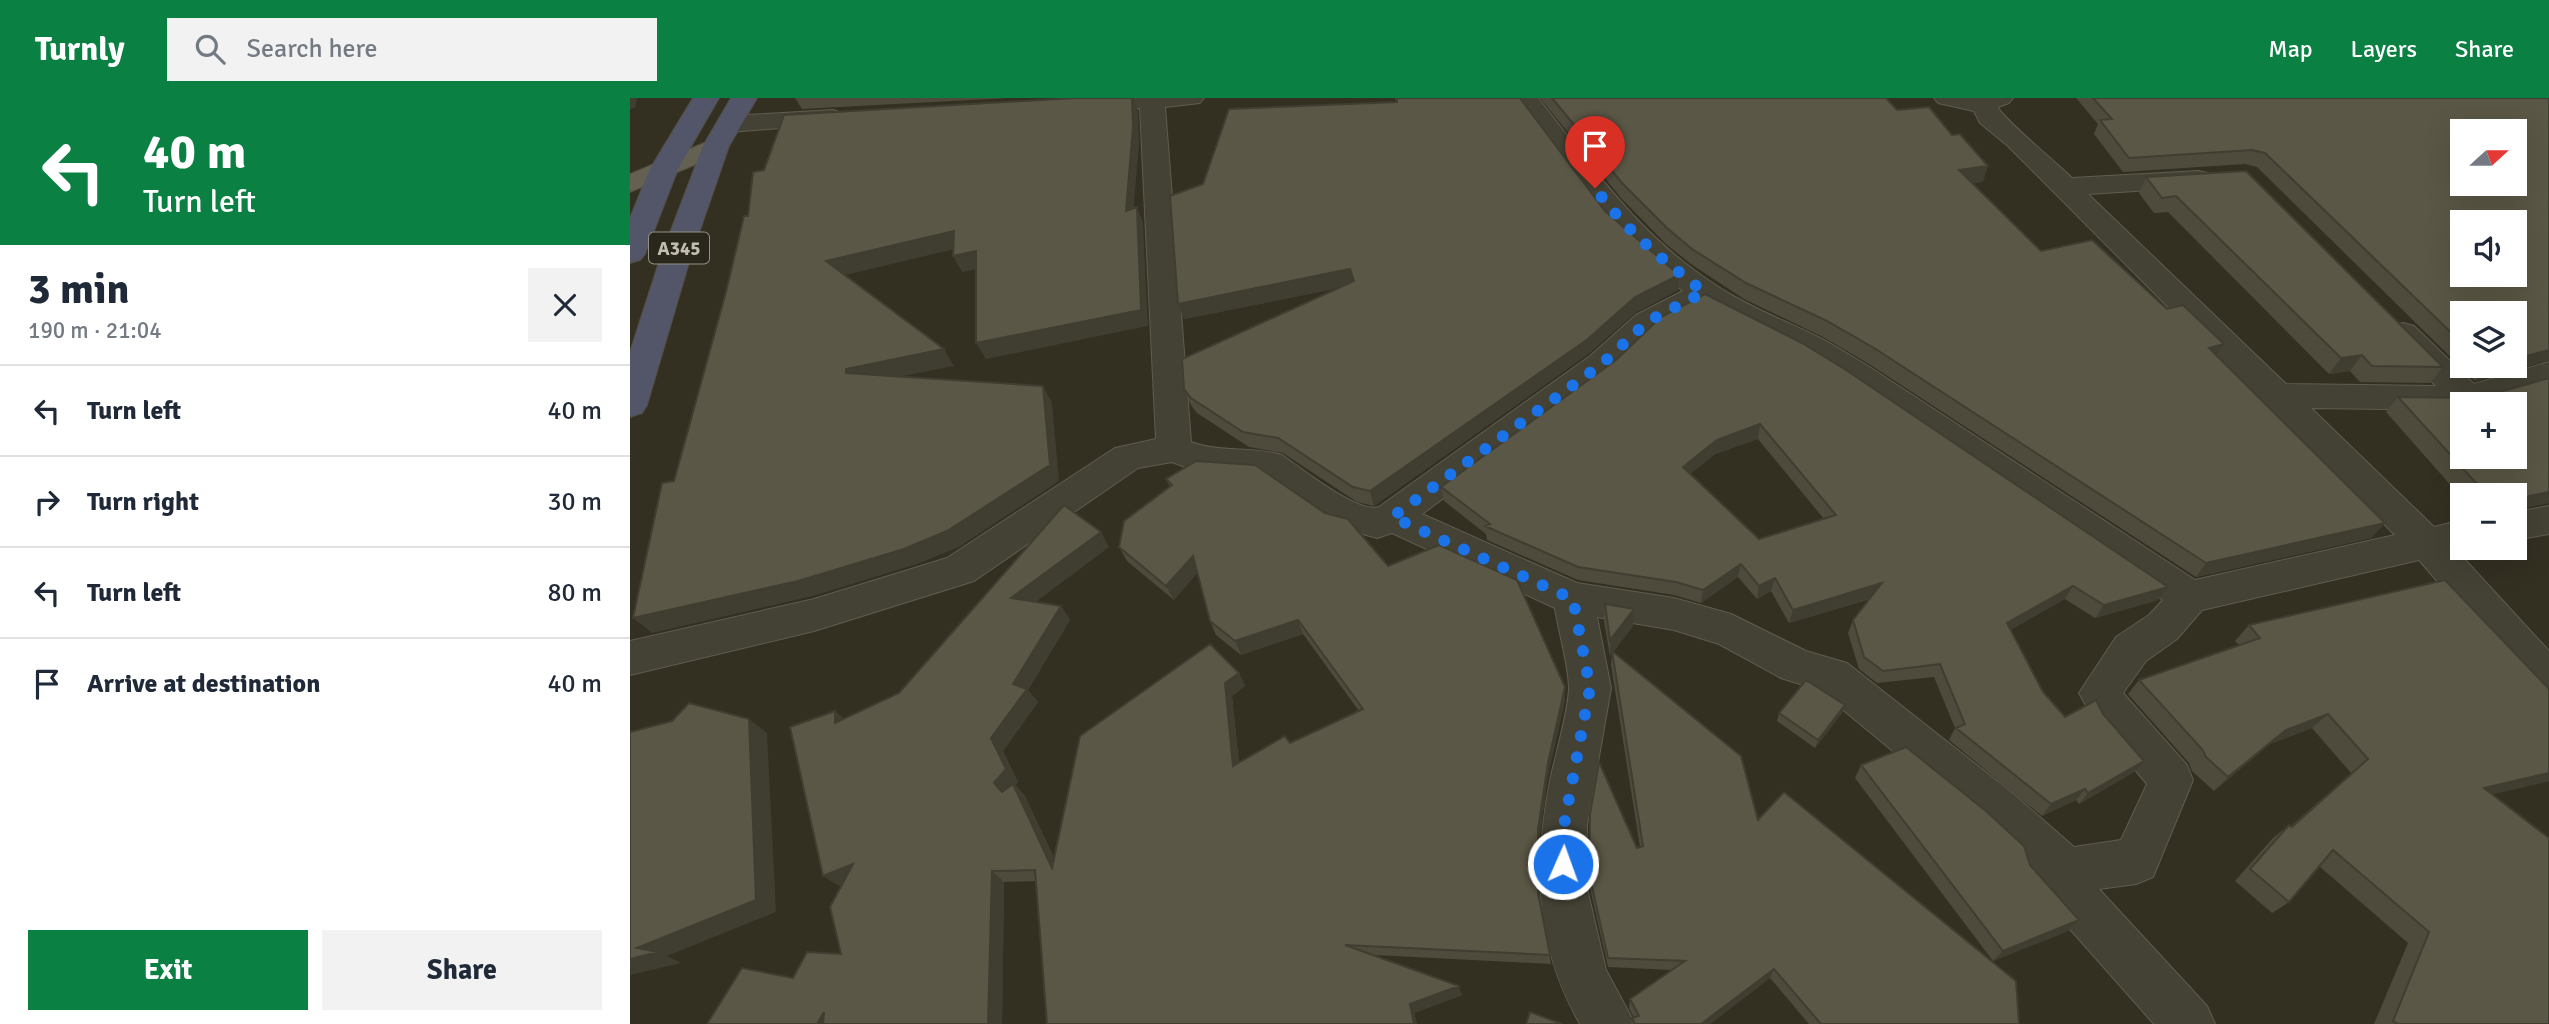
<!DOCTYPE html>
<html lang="en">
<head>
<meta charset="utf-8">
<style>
  :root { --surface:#fff; --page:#f2f2f3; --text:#1f2937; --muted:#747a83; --line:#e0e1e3; --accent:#0b8043 }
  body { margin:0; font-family:Signika,sans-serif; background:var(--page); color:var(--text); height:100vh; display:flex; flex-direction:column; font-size:26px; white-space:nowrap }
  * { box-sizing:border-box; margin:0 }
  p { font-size:23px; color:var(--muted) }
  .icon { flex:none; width:38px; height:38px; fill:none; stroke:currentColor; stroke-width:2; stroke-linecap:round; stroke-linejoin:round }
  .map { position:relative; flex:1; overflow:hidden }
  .side { display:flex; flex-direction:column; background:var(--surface); width:630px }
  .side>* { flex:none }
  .guide { background:#0b8043; color:#fff; overflow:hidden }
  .needle { width:46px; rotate:69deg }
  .controls { position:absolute; left:1820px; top:21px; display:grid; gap:14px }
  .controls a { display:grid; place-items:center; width:77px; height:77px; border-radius:0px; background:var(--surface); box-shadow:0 7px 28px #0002; font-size:35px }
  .pin { position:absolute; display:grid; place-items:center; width:60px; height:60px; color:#fff; margin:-72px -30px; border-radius:50% 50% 50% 0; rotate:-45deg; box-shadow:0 0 7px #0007 }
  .pin .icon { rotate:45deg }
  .me { position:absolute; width:77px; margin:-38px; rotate:2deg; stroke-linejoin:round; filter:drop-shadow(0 0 5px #0008) }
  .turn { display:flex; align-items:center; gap:24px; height:147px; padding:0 28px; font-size:32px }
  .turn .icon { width:91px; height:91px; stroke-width:2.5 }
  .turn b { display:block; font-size:49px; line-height:60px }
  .round { display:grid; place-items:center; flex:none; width:74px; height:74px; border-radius:0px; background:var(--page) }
  .headline { display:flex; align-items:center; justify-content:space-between; height:119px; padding:0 28px }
  h1 { font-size:42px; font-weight:700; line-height:52px }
  .button { display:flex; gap:14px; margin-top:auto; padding:14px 28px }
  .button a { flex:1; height:80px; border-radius:0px; background:var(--accent); color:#fff; font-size:28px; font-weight:700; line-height:80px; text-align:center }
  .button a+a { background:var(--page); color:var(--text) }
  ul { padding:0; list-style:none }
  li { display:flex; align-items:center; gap:21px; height:91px; padding:0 28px; border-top:2px solid var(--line) }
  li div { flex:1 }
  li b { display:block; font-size:26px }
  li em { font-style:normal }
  header { display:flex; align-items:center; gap:42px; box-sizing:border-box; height:98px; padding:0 35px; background:var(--accent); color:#fff }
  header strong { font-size:33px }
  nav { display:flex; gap:38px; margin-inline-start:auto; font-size:24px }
  .search { width:490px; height:63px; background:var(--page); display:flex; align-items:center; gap:18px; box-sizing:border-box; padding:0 24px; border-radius:0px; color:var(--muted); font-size:26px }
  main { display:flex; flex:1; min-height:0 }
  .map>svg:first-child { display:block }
</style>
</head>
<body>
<header>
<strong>Turnly</strong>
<div class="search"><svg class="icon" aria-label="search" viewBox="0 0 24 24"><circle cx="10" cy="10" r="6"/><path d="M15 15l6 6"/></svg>Search here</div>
<nav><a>Map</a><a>Layers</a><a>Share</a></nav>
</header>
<main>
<section class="side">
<div class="guide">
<div class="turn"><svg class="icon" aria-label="left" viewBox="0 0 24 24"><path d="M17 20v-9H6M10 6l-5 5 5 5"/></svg><div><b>40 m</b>Turn left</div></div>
</div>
<div class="headline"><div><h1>3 min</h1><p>190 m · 21:04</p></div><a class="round"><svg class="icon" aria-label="close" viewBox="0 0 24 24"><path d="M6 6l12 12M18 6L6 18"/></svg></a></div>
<ul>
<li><svg class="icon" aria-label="left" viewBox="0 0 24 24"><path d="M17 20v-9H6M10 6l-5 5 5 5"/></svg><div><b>Turn left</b></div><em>40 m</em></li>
<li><svg class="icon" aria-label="right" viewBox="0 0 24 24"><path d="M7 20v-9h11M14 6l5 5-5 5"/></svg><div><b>Turn right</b></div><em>30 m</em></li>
<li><svg class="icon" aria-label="left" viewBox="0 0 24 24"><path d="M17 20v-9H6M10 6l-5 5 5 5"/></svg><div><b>Turn left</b></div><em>80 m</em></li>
<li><svg class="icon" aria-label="arrive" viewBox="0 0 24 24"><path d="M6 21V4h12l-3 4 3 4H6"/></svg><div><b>Arrive at destination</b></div><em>40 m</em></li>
</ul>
<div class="button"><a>Exit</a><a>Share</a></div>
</section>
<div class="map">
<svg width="1919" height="926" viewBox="0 0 1919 926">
  <rect width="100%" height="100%" fill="#333022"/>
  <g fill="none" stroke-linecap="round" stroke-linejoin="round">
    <!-- minor casing -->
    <g stroke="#5f5c50" stroke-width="2">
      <path id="minor" d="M574 0 570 5 535 9 561 344C590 355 622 348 652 357 671 370 728 416 749 409L960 258 1006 217 1053 193 1010 158 977 126 882 0H908C964 71 1009 138 1087 188 1120 210 1157 223 1192 241 1207 249 1222 259 1238 268L1565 482 1765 437 1378 48 1350 25 1344 13 1308 5 1304 0H1383L1379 5 1368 9C1371 19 1430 68 1442 80L1568 73 1578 75 1582 81 1578 87 1568 89 1458 96 1656 286 1806 288 1757 235 1762 228 1773 225 1784 228 1844 286 1919 264V287L1856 306H1832V312L1681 310 1804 429 1832 422V450H1838L1827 453 1919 553V600L1904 595 1789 462 1572 512 1547 541 1516 563 1493 595 1557 667 1563 682 1523 779 1506 786 1469 791 1577 908 1585 926H1524L1392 777 1386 759 1349 724 1189 592 1151 580 1089 546 1044 532 967 519 981 590 957 727 956 786 976 872 1005 926H950C904 845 903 767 921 678 926 655 939 611 939 589 938 564 929 536 925 510L762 435 747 440 701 427 631 379 571 375 542 364 508 370 344 483 184 533 0 577V543L184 501 317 460 485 350 526 341 510 10 452 14 443 11 439 6 446 0ZM1073 207 1170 257 1214 284 1533 502 1519 517 1486 539 1449 595 1466 626 1517 686 1491 742 1444 749 1381 694 1217 565 1176 553 1101 516 1044 500 947 485 792 416 984 274 1028 231Z
        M203 12 212 15 216 20 212 25 100 34 91 31 87 26 91 21 100 18Z
        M1919 408V436L1885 442V414Z"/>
    </g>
    <!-- major casing -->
    <g stroke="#4e4b3f" stroke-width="2">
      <path id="major" d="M86 40 95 42 99 48 95 54 0 94V76Z"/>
    </g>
    <!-- highway casing -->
    <g stroke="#4f4c40" stroke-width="2">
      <path id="highway" d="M63 0H89L48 71 15 156 10 162 0 165V120L20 71Z
        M101 0H127L99 48 60 161 17 307 12 315 0 319V254L30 161 73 48Z"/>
    </g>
    <!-- minor -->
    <use href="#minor" fill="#444235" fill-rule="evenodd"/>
    <!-- major -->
    <use href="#major" fill="#646153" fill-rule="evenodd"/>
    <!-- highway -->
    <use href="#highway" fill="#535669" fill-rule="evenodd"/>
  </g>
  <!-- wall -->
  <path fill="#4e4b3c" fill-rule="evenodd" d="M165 0H378L172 11Z
    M765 0H890L975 113 1049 177 1048 192 1005 215 958 256 744 408 727 404 653 355 619 349 567 315 561 307 554 291 709 190 554 221 548 206 573 86 766 4Z
    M910 0H1256L1267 12 1353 84 1342 85 1411 153 1587 258 1755 425 1741 440 1566 479 1239 266 1193 239 1114 201 1061 166 1036 146 991 100Z
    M1446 0H1919V262L1845 283 1627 69 1615 66 1493 74 1464 36 1468 26ZM1832 215 1885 268H1832Z
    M1516 79 1813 269 1800 285 1730 284 1720 273 1699 276 1538 114 1524 115 1509 95Z
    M986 262 1528 502 1465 520 1435 501 1380 532 1413 594 1435 619 1504 674 1449 706 1446 702 1412 718 1319 642 1325 630 1304 579 1247 585 1229 571 1218 535 1223 522 1240 501 1159 525 1141 493 1127 501 1108 479 1071 505 1044 497 948 482 857 442 856 436 814 403 811 389ZM1128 341 1194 421 1129 441 1060 376 1085 356Z
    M1919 280V407V405L1887 411 1885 413V397H1832V400L1756 314 1768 299 1842 300 1848 294H1870Z
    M536 381 758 468 935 602 918 677 909 743V800L921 866 745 857 832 897 784 915 787 926H417L406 783 374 784 372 926H77L163 880 211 856 212 788H210L193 778 205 613 213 621 269 595 479 449 405 504 431 508 440 522 398 592 408 604 373 653 388 684 385 687 395 698 424 760 609 575 615 588 602 598 609 665 660 645 729 613 673 536 611 557 586 537 580 523 567 475 544 502 497 463 489 449 540 389Z
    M975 506 1003 528 983 554 1128 722 1389 926H1179L1140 880 1080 926H1001L1002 920H1004L999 910 1000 901 1042 872 978 869 959 786 960 716 1007 750 1010 749 981 567 982 556 980 558 974 523Z
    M1619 527 1919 683 1863 696 1919 926H1744L1778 845 1689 768 1659 804 1642 815 1605 783 1643 740 1659 727 1661 728 1721 675 1682 630 1640 646 1584 693 1562 673 1559 665 1498 596 1509 582 1609 547 1605 543Z
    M1149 615H1212L1185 650 1147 623Z
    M1231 667 1400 767 1449 822 1438 833 1363 863 1225 680Z"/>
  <!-- shaded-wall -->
  <path fill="#403d31" d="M0 0H7L5 10 0 11Z
    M502 0H503L508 13 509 46 502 129 496 113Z
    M1358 68 1353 84 1324 87 1329 72Z
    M507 109 513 125 518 228 356 261 346 245Z
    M324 133 333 149 207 179 196 163Z
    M346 153 355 170 332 174 323 158Z
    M720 171 724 187 554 221 548 206Z
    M1049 177 1048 192 1005 215 958 256 744 408 740 393 1005 199Z
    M1594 246 1584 261 1579 250Z
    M314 251 324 268 228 287 216 275V271Z
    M1919 252V262L1845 283 1857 269 1885 268V261Z
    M1732 257 1720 273 1699 276 1711 260Z
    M413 288 422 305 429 383 329 449 287 466 183 498 22 535 3 520Z
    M1130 326 1128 341 1085 356 1051 383 1053 369 1087 342Z
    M1919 394V405L1887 411 1897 401 1899 398Z
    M1755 425 1741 440 1566 479 1576 465Z
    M471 434 479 449 392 514 381 500Z
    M563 458 569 472 544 502 536 488Z
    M1111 466 1108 479 1071 505 1073 492Z
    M1145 480 1141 493 1127 501 1129 488Z
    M1252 485 1247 498 1159 525 1163 512Z
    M1443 488 1435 501 1370 538 1377 525Z
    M1538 489 1528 502 1465 520 1474 507Z
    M431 508 440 522 398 592 408 604 373 653 388 684 385 687 395 698 434 781 422 770 376 697 364 685 361 640 383 586Z
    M1004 511 1003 528 980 558V542Z
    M668 522 673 536 611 557 605 543Z
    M609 575 615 588 602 598 610 680 603 668 595 585Z
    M935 589V602L918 677 909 743V805L908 795V731L918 665Z
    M1215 607 1212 615 1185 650 1188 642Z
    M205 613 220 626 205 625Z
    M1698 616 1682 630 1640 646 1584 693 1598 679 1656 632Z
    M119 621 137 635 146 814 37 858 51 865 0 877V861L7 850Z
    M1514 663 1504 674 1449 706 1458 695Z
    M1919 675V683L1834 703 1854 690Z
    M1455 691 1446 702 1412 718 1421 706Z
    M223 766 239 777 210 788 193 778Z
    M362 773 374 784 372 926H358Z
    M1449 822 1438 833 1363 863 1373 853Z
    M1144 871 1140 880 1080 926H1071Z
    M829 888 832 897 784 915 787 926H784L780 906Z
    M194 914 210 926H187Z"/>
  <!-- building -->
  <path fill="#5b5746" stroke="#403d31" stroke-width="2" fill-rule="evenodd" d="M445 0H502L503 29 496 113 507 109 511 212 346 245V153L323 158 324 133 196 163 314 251 216 271V275L413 288 420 367 317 433 274 451 168 483 3 520 32 385 44 383 96 194 114 118H118L123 74 134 72 154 17Z
    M767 0H890L975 113 1049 177 1005 199 958 241 740 393 723 389 648 340 613 334 561 300 554 291 552 261 724 183 720 171 548 206 540 98 573 86 599 11 767 4Z
    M922 0H1256L1267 12 1299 9 1322 37 1330 36 1358 68 1329 72 1411 153 1462 142 1537 211 1553 207 1594 246 1579 250 1755 425 1576 465 1244 250 1197 223 1116 185 1062 151 1037 130 992 85Z
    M1463 0H1919V252L1885 261V215H1832V245L1635 55 1622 52 1499 60 1470 22 1482 21ZM1832 33H1885V86H1832ZM1832 124H1885V177H1832Z
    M1616 73 1813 269 1742 268 1732 257 1711 260 1546 98 1532 100 1516 79Z
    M1075 196 1172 245 1216 272 1538 489 1474 507 1443 488 1377 525 1413 594 1435 619 1466 602 1473 616 1514 663 1458 695 1455 691 1421 706 1326 630 1335 626 1310 566 1253 573 1234 559 1223 522 1252 485 1163 512 1145 480 1129 488 1111 466 1073 492 1046 484 948 469 855 428 860 426 811 389 986 262 1031 219ZM1130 326 1206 417 1129 441 1053 369 1087 342Z
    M1919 280V394L1899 398 1897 401 1885 403V397H1857L1768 299 1845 300 1848 294H1870ZM1832 306H1885V359H1832Z
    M566 363 625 367 695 415 718 421 758 468 809 447 887 482 935 589 918 665 908 731V795L920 857 715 847 829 888 780 906 784 926H417L405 772 362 773 358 926H193L194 914 187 926H77L112 870 163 880 177 854 211 856 200 809 223 766 193 778 160 629 205 613V625L269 595 434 407 471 434 381 500 431 508 383 586 397 591 361 640 376 671 364 685 372 694 383 686 422 770 450 638 580 546 609 575 595 585 603 668 655 638 660 645 733 611 668 522 605 543 580 523 563 458 536 488 489 449 494 423 542 387 536 381Z
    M1815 482 1919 591V675L1854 690 1919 740V926H1768L1763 923 1799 834 1703 752 1659 804 1620 771 1659 727 1662 729 1738 661 1698 616 1656 632 1598 679 1576 659 1572 651 1509 582 1630 540 1619 527Z
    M975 506 1004 511 980 542Z
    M982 553 1111 658 1128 722 1154 694 1386 883 1389 926H1191L1144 871 1071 926H1005L1002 920 1009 918 1000 901 1055 863 978 860 959 775 960 716 969 664 1007 750 1013 748Z
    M1176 582 1215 607 1188 642 1149 615Z
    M59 605 119 621 126 802 7 850 28 854 0 861V634L42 623Z
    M1276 649 1356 713 1394 748 1400 767 1449 822 1373 853 1231 667Z
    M900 914 932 926H896Z"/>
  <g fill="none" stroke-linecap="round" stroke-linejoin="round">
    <!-- route -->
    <path stroke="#1a73e8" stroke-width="12" stroke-dasharray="0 21.6" d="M933 766 934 727 960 590 943 501 762 419 972 266 1017 224 1074 194C1033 162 995 132 965 90"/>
  </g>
  <g text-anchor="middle" stroke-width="7" stroke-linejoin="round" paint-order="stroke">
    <!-- shield labels -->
    <rect fill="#29261b" stroke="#939083" stroke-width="2" x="19" y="134.5" width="60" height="31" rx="5"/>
    <g font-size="19" font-weight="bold" fill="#c1beaf">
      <text x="49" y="157">A345</text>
    </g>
  </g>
</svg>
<div class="controls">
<a><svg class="needle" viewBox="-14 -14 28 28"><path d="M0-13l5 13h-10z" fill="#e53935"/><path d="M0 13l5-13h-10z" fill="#747a83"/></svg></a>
<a><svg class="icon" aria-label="sound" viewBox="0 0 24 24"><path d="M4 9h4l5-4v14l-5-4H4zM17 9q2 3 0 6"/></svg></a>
<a><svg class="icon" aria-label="layers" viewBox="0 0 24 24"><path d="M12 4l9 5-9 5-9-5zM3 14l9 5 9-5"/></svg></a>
<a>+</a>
<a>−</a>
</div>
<div class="pin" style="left:965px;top:90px;background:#d93025"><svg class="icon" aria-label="arrive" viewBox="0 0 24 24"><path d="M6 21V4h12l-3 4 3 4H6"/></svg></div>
<svg class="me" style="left:933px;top:766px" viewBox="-20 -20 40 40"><circle r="17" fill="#1a73e8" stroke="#fff" stroke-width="3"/><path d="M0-11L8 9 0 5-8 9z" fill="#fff"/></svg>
</div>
</main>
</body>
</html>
